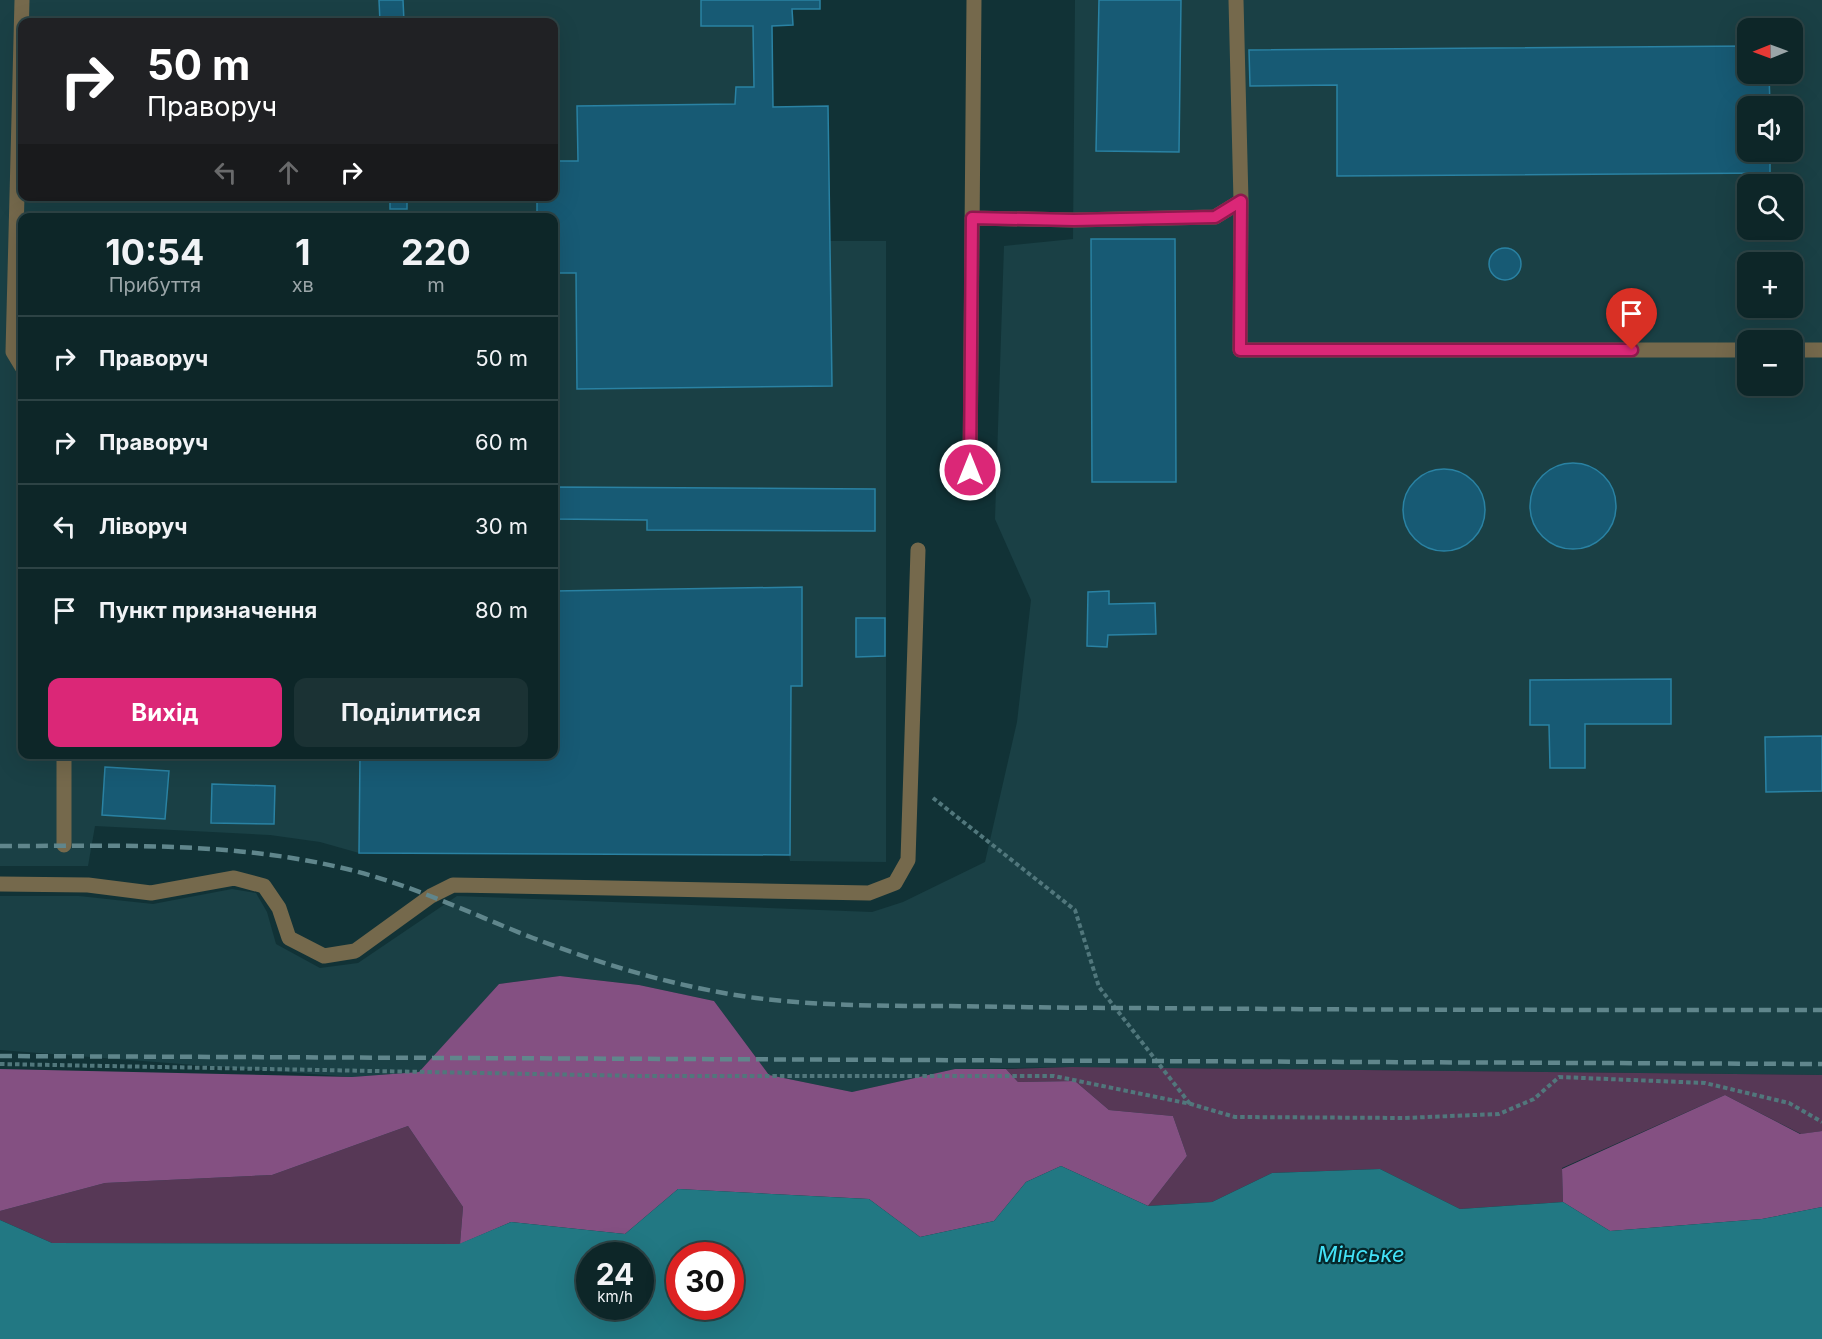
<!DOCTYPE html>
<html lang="uk">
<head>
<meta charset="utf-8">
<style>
  :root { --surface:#0d2628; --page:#1b3234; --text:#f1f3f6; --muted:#9aa5a8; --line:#2d4345; --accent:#db2777 }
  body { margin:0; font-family:Inter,sans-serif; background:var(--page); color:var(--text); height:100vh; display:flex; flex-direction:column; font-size:22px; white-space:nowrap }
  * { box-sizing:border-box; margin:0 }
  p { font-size:20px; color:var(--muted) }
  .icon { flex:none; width:33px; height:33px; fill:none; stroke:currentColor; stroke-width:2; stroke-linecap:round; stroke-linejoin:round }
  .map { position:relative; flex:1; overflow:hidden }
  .drawer { position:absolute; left:18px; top:213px; width:540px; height:546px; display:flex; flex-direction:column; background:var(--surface); border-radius:12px; box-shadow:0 6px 24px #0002,0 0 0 2px var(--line) }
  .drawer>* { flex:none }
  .hud { position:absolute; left:18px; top:18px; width:540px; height:183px; border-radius:12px; box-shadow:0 6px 24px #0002,0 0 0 2px var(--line); background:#202124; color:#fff; overflow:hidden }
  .needle { width:39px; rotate:269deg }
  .tools { position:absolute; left:1737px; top:18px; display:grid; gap:12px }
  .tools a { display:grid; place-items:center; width:66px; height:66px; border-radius:12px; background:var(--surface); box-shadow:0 6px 24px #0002,0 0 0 2px var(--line); font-size:30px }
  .speed { position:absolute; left:576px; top:1242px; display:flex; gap:12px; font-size:30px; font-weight:700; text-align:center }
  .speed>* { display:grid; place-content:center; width:78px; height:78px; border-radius:50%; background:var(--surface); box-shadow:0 6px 24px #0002,0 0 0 2px var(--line); line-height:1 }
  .speed small { font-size:15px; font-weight:400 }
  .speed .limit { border:9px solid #d22; background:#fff; color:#111 }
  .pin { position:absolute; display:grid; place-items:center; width:51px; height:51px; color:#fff; margin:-62px -26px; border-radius:50% 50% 50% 0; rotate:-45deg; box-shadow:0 0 6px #0007 }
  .pin .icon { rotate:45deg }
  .me { position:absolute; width:66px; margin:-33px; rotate:0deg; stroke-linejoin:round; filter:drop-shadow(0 0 4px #0008) }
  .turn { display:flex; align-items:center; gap:21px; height:126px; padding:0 30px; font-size:27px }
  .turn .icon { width:78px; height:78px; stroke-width:2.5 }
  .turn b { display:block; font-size:42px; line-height:51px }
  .lanes { display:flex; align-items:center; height:57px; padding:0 30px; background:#0003; justify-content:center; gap:30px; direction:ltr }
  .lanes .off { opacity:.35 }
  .eta { display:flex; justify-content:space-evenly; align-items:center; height:102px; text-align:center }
  .eta b { font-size:36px; font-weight:700; line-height:42px }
  .primary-button { display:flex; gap:12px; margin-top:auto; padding:12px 30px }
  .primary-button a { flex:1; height:69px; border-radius:12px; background:var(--accent); color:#fff; font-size:24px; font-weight:700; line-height:69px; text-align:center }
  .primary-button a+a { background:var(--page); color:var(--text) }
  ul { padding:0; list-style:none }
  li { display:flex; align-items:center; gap:18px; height:84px; padding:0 30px; border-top:2px solid var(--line) }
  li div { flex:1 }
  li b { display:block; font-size:22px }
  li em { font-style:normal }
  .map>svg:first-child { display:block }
</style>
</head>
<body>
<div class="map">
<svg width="1822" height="1339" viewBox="0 0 1822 1339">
  <rect width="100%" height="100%" fill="#113236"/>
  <!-- built -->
  <path fill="#1a4045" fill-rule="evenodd" d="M0 0H820V9H792L793 25 772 26 773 106H828L830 241H886V862L790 861 789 855 359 853 320 842 270 835 95 826 88 866H0ZM22 22H554V196H22ZM22 218H554V754H22Z
    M1075 0H1822V1075L1072 1067 955 1069 852 1092 769 1075 714 1001 639 985 560 976 499 984 420 1072 352 1077 0 1050V896H79L153 904 232 889 256 893 267 912 276 944 320 968 358 963 457 896 872 912 903 902 985 862 1017 722 1031 600 995 519 1004 246 1073 239ZM1748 28H1792V74H1748ZM1748 106H1792V152H1748ZM1748 184H1792V230H1748ZM1748 262H1792V308H1748ZM1748 340H1792V386H1748Z"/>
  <!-- green -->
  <path fill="#573856" d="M1072 1067 1822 1075V1131L1801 1134 1725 1095 1562 1168 1563 1202 1460 1209 1380 1169 1272 1173 1212 1202 1148 1206 1187 1156 1173 1116 1109 1110 1075 1081 1018 1082 1006 1069Z
    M408 1126 463 1207 460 1244 52 1243 0 1220V1211L105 1183 272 1175Z"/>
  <!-- forest -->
  <path fill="#845082" d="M560 976 639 985 714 1001 769 1075 852 1092 955 1069H1006L1018 1082 1075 1081 1109 1110 1173 1116 1187 1156 1148 1206 1061 1166 1026 1182 994 1221 920 1237 869 1199 678 1189 625 1234 511 1222 460 1244 463 1207 408 1126 272 1175 105 1183 0 1211V1069L352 1077 419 1072 499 984Z
    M1725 1095 1800 1134 1822 1131V1207L1762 1219 1610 1231 1563 1202 1562 1169Z"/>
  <!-- water -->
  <path fill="#227883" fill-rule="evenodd" d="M1061 1166 1148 1206 1212 1202 1272 1173 1380 1169 1460 1209 1563 1202 1610 1231 1762 1219 1822 1207V1339H0V1220L52 1243 459 1244 511 1222 625 1234 678 1189 869 1199 920 1237 994 1221 1026 1182ZM590 1256H640V1306H590ZM680 1256H730V1306H680Z"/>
  <!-- building -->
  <path fill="#175a74" stroke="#2a82a3" stroke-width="1.5" d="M379 0H403L404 22H380Z
    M701 0H820V9H792L793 25 772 26 773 107 828 106 832 386 577 389 576 273H554V218H537V196H554V161H578L577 106 735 104 736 87H754L753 26H701Z
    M1099 0H1181L1179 152 1096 151Z
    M1748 46V74H1769L1770 106H1748V152H1770V173L1337 176V85L1250 86 1249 50Z
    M390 196H407V209H390Z
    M1091 239H1175L1176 482H1092Z
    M1489 264a16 16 0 1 1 32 0a16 16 0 1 1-32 0Z
    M1530 506a43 43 0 1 1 86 0a43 43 0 1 1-86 0Z
    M1403 510a41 41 0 1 1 82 0a41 41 0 1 1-82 0Z
    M554 487 875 489V531L647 530V520L554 519Z
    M802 587V686H791L790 855 359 853 360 754H554V591Z
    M1109 591V604L1155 603 1156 634 1108 635 1107 647 1087 646 1088 592Z
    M856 618H885V656L856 657Z
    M1671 679V724H1585V768H1550L1549 725H1530V680Z
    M1822 736V791L1766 792 1765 737Z
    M105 767 169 771 165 819 102 815Z
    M212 784 275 786 274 824 211 823Z"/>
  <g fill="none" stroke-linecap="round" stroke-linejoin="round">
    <!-- path -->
    <path stroke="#51777c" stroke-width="4" stroke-dasharray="4.5 3" stroke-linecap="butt" d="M933 798 1075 910 1099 987 1190 1104
      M0 1064 641 1076H1054L1191 1104 1235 1117 1404 1118 1499 1114 1534 1099 1559 1077 1705 1083 1789 1103 1822 1122"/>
    <!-- minor -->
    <path stroke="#75694c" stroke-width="15" d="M22 0 13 352 22 367
      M1241 201 1240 350H1748
      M972 218 1073 220 1215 217 1241 201 1236 0
      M1792 350H1822
      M970 470 974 0
      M64 845V754
      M0 884 88 885 151 893 234 878 264 886 279 908 289 938 324 956 355 951 431 896 453 885 869 893 895 883 908 860 918 550"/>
    <!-- rail -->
    <path stroke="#60868c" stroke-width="4.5" stroke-dasharray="12 6" stroke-linecap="butt" d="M0 846C117 846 236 841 351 870 414 886 472 914 533 938 604 965 680 988 756 998 820 1006 886 1006 950 1006 1012 1007 1074 1008 1136 1008 1365 1010 1593 1010 1822 1010
      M0 1056 1822 1064"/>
  </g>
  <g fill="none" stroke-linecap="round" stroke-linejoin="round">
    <!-- route casing -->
    <g stroke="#8e194d" stroke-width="15">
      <path id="route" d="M970 470 972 218 1074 220 1215 217 1241 201 1240 350H1632"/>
    </g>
    <!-- route -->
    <use href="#route" stroke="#db2777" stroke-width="10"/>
  </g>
  <g text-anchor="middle" stroke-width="4.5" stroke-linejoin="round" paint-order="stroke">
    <!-- water labels -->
    <g font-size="22" font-style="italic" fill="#43e2f7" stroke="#06282c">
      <text x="1361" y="1262">Мінське</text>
    </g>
  </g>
</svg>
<div class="tools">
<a><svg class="needle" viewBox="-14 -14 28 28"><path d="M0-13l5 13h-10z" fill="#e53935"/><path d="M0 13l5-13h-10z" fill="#9aa5a8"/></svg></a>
<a><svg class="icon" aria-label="sound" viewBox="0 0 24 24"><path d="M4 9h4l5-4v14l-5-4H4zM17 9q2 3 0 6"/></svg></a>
<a><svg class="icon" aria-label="search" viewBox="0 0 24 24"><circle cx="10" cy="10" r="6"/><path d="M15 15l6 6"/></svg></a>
<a>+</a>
<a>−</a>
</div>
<div class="speed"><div>24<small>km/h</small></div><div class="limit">30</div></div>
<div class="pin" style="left:1632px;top:350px;background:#d93025"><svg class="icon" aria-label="arrive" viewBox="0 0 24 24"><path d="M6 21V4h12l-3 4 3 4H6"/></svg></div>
<svg class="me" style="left:970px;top:470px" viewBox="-20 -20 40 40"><circle r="17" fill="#db2777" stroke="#fff" stroke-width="3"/><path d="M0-11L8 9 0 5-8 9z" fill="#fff"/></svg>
<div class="hud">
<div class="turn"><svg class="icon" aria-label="right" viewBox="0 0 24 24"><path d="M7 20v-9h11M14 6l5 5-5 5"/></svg><div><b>50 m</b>Праворуч</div></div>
<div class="lanes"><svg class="icon off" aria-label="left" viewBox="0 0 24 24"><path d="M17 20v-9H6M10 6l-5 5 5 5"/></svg><svg class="icon off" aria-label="ahead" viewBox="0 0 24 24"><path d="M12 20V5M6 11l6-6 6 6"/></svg><svg class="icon" aria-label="right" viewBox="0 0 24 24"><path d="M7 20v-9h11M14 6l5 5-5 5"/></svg></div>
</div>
<section class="drawer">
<div class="eta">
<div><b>10:54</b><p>Прибуття</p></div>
<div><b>1</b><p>хв</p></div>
<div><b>220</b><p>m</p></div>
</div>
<ul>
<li><svg class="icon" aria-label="right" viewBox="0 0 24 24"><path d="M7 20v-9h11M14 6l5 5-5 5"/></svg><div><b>Праворуч</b></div><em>50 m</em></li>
<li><svg class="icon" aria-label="right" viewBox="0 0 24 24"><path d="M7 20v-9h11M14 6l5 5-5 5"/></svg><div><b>Праворуч</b></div><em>60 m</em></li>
<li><svg class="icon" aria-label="left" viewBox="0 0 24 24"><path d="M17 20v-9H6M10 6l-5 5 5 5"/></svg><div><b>Ліворуч</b></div><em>30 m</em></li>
<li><svg class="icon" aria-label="arrive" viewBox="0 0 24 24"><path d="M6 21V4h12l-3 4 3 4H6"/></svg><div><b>Пункт призначення</b></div><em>80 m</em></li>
</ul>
<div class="primary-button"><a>Вихід</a><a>Поділитися</a></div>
</section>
</div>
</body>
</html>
